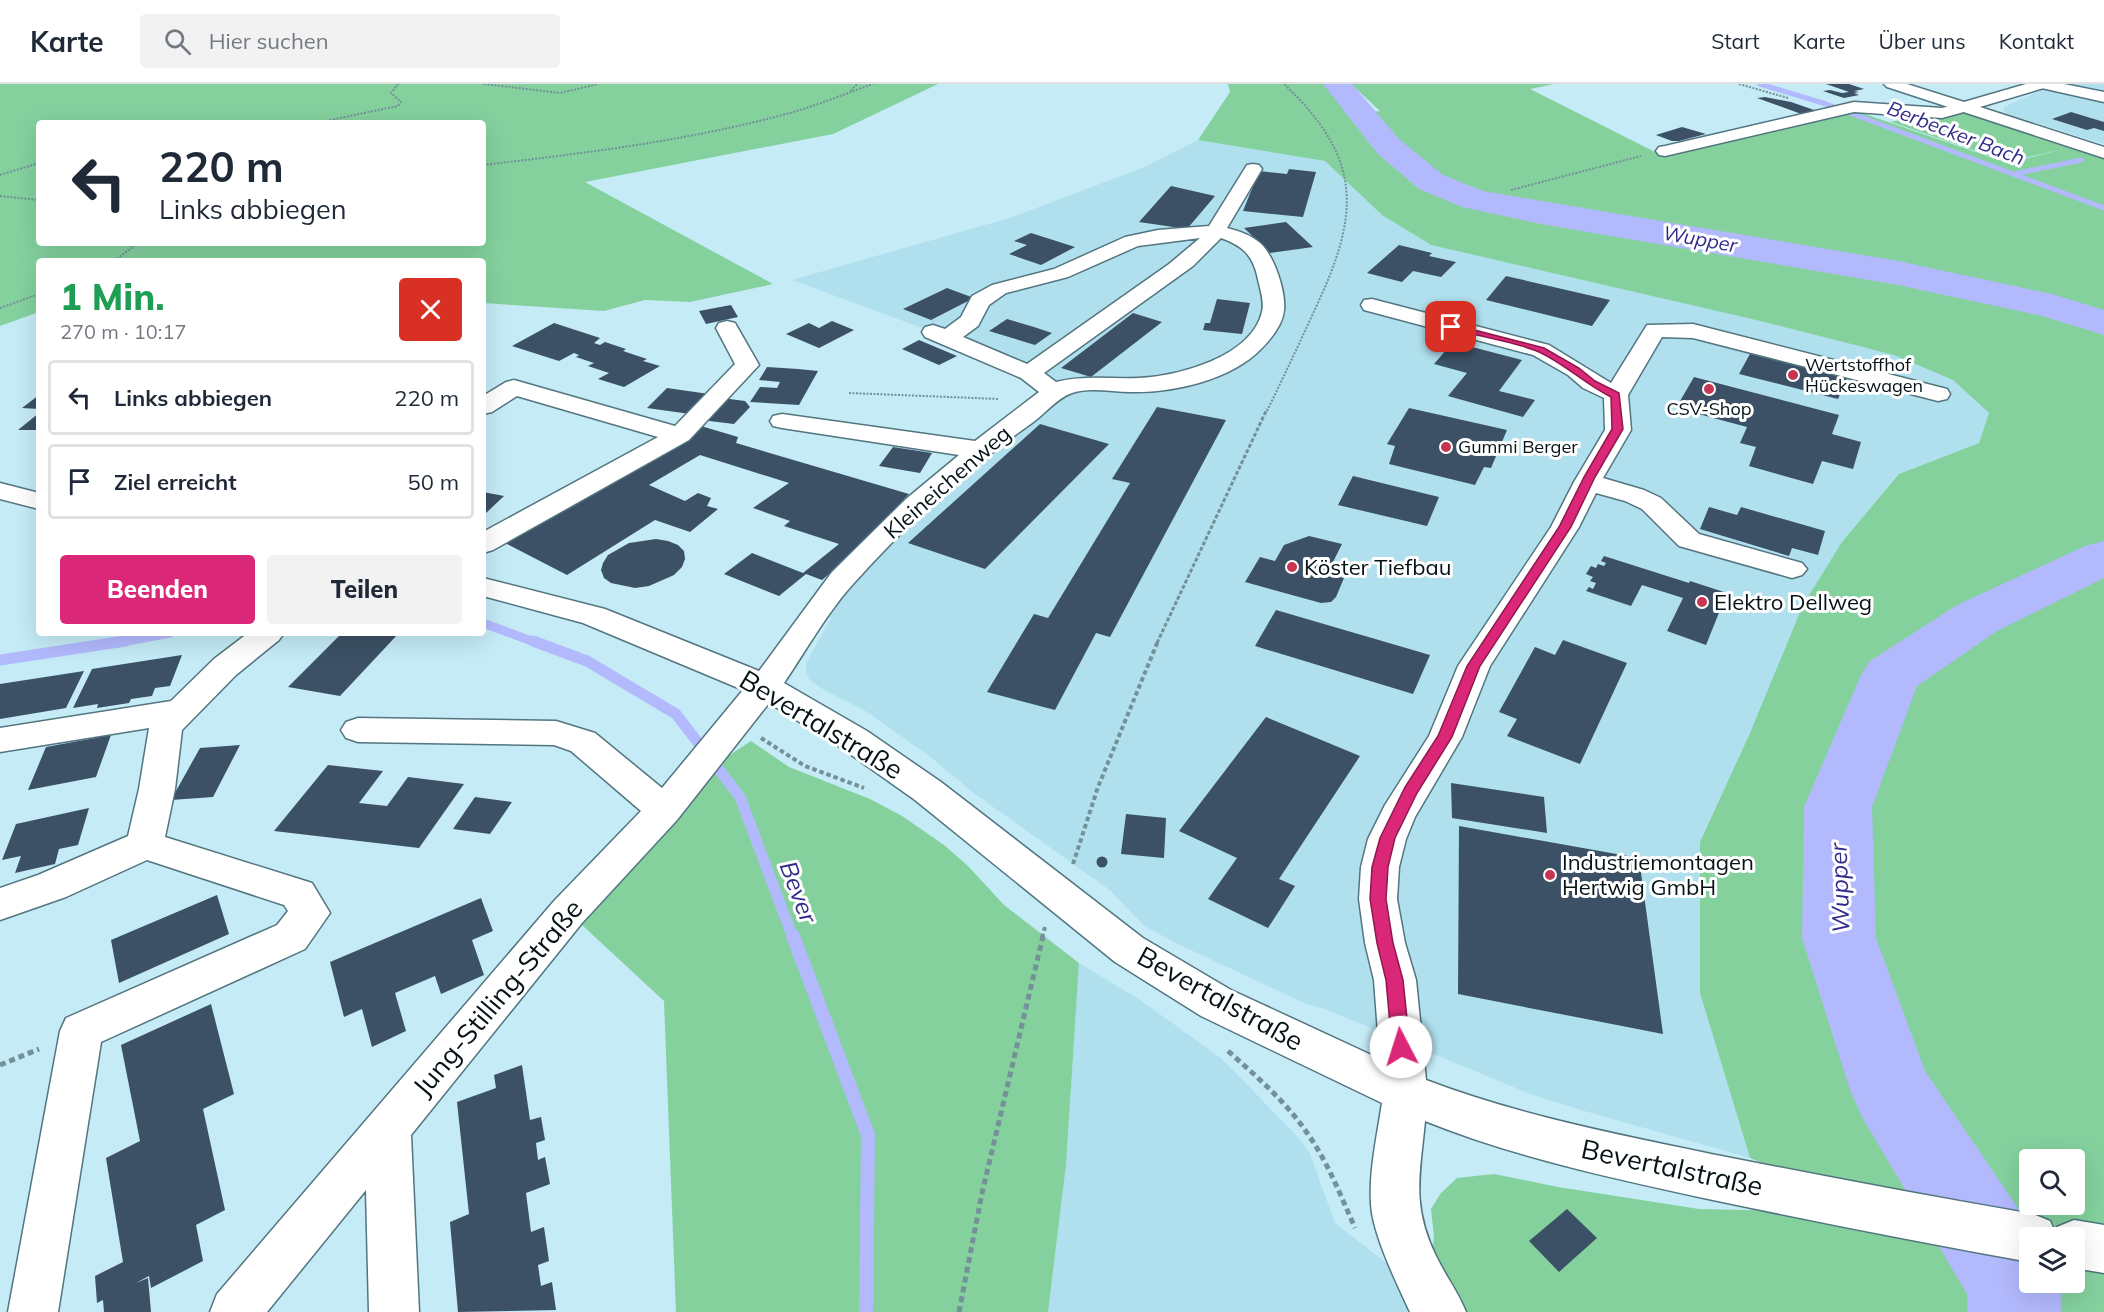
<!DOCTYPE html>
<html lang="de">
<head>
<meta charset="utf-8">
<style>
  :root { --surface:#fff; --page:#f2f2f3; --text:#1f2937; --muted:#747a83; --line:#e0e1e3; --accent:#db2777 }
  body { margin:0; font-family:Mulish,sans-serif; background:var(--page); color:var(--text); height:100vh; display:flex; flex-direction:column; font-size:22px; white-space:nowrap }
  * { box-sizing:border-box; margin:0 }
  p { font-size:20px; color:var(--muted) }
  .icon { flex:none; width:33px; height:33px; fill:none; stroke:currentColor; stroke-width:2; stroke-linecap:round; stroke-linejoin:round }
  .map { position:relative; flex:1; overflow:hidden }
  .panel { position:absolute; left:36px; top:174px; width:450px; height:378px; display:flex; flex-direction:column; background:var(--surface); border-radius:6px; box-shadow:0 6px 24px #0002 }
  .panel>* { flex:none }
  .hud { position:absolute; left:36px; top:36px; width:450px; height:126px; border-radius:6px; box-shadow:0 6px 24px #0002; background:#fff; color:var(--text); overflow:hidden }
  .controls { position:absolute; left:2019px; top:1065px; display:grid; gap:12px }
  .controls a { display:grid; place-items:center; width:66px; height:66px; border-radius:6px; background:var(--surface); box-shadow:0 6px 24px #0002; font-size:30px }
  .pin { position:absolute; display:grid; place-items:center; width:51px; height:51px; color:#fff; margin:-26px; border-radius:12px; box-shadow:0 3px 9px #0006 }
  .me { position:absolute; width:66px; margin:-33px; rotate:355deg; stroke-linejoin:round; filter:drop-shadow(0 0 4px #0008) }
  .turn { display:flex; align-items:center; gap:21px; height:126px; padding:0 24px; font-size:27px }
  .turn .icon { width:78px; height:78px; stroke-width:2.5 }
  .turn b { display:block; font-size:42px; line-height:51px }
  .round { display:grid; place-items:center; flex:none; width:63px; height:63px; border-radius:6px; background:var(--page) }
  .summary { display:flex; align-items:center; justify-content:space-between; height:102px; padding:0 24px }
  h1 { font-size:36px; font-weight:800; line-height:45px; color:#1e9e55 }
  .action { display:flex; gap:12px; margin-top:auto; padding:12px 24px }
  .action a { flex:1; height:69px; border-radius:6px; background:var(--accent); color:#fff; font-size:24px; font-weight:800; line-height:69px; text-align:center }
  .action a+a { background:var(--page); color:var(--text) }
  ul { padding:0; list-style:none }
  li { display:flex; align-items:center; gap:18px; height:75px; margin:0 12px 9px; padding:0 12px; border:3px solid var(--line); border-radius:6px }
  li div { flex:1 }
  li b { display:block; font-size:22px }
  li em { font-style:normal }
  header { display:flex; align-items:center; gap:36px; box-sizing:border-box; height:84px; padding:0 30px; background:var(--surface); border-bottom:2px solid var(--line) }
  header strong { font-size:28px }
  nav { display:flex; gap:33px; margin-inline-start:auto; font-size:21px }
  .search { width:420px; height:54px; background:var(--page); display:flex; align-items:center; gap:15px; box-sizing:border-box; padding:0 21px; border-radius:6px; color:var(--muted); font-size:22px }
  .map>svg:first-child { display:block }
</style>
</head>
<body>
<header>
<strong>Karte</strong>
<div class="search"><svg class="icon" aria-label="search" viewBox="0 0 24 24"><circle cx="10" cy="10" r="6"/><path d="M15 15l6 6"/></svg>Hier suchen</div>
<nav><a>Start</a><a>Karte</a><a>Über uns</a><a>Kontakt</a></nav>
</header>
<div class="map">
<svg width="2104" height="1228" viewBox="0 0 2104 1228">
  <rect width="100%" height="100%" fill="#c4ebf6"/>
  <!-- built -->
  <path fill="#b0e0ee" d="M2054 0H2104V60L2007 30 2003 26 2004 23Z
    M1198 56 1325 77 1382 131 1431 161 1756 236 1894 271 1953 296 1989 329 1979 359 1899 390 1750 649 1700 758V909L1750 1074 1581 1026 1530 1010 1325 925 1306 920 1178 860 1144 842 1111 807 975 710 928 671 867 628 821 604 809 595 806 589V579L831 534 813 532 842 494 1053 308 933 248 792 196 1013 133 1142 84Z
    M1079 879 1140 916 1221 974 1300 1055 1310 1070 1335 1139 1429 1212 1441 1228H1048L1066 1081Z"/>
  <!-- green -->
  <path fill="#84d19e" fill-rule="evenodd" d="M0 0H938L833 50 585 98 773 200 690 218 645 216 604 227 483 219V177H39V228L0 242ZM39 39H483V159H39Z
    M1228 0H1332L1367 29 1380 27 1351 0H1554L1530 5 1657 69 1853 26 2008 79 2063 65 2008 78 1891 38 1923 31 1963 29 2104 74V1228H1442L1429 1212 1434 1153 1431 1125 1441 1109 1457 1094 1494 1090 1558 1103 1699 1125 1885 1129 1750 1074 1700 909V758L1750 649 1803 521 1842 458 1899 390 1979 359 1989 329 1953 296 1894 271 1756 236 1431 161 1382 131 1325 77 1198 56 1230 8ZM2030 1076H2074V1120H2030ZM2030 1154H2074V1198H2030Z
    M751 657 789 683 870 715 902 732 944 761 968 782 1004 821 1079 879 1066 1081 1048 1228H676L664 917 568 828 684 701Z"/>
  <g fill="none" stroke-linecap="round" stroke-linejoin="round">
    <!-- stream-far3 -->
    <path stroke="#b2b9fd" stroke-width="5" d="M1760 0 1826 20 2104 124
      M2014 90 2081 76"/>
    <!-- stream-far2 -->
    <path stroke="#b2b9fd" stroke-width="9" d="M483 539 537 559
      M117 559 170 549"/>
    <!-- stream-far1 -->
    <path stroke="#b2b9fd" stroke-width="11" d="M533 557 587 577 676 630 740 713 793 854
      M0 576 125 557"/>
    <!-- stream -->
    <path stroke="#b2b9fd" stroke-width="14" d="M793 852 868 1051 866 1228"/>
    <!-- river -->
    <path fill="#b2b9fd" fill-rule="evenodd" d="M1323 0H1352L1399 55 1443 91 1483 107 1898 177 2052 210 2104 226V251L2042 232 1898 201 1541 140 1462 123 1419 105 1377 69Z
      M2104 457V494L1997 547 1917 602 1872 723 1876 854 1925 987 2038 1154H2030V1198L2061 1200V1228H1967V1210L1862 1033 1850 1006 1802 854 1804 723 1861 591 1870 577 1957 521 2085 462Z"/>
  </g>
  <!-- building -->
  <path fill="#3c5165" d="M1826 0H1849L1864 5 1854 7 1859 8 1854 9 1859 11 1844 14 1823 7 1830 6 1842 9 1849 8Z
    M1765 13 1791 18 1820 28 1804 31 1757 14Z
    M2071 28 2104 38V47L2094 44 2087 46 2052 35Z
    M1682 43 1706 50 1679 57H1672L1656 51Z
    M1289 85 1316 88 1303 133 1243 127 1259 87 1287 90Z
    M1171 102 1215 112 1187 145 1139 138Z
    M1286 138 1313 163 1270 169 1244 144Z
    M1031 149 1075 163 1041 181 1009 170 1027 161 1014 157Z
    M1399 161 1432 169 1429 172 1456 178 1441 193 1413 187 1402 198 1367 189Z
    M1506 192 1610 216 1592 242 1486 216Z
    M947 204 974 214 931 236 903 225Z
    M1217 215 1250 219 1242 250 1203 246 1205 239H1210Z
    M731 221 738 233 706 240 699 227Z
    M1133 229 1162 238 1091 293 1061 284Z
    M1007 235 1034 243 1052 249 1035 261 989 247Z
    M832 237 854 246 819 264 786 250 809 239 819 244Z
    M554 239 600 254 594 259 600 261 605 258 626 265 623 267 647 275 643 277 660 282 624 303 598 295 609 289 588 282 594 279 576 273 579 271 574 269 559 277 512 262Z
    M919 256 957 272 939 281 902 265Z
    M1453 258 1522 276 1499 307 1535 316 1523 333 1448 312 1467 289 1434 280Z
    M1751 268 1848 292 1838 315 1739 290Z
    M767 283 798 285 818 287 799 321 750 318 760 303 777 304 780 298 759 296Z
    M1694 293 1839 331 1832 350 1861 358 1853 385 1822 377 1813 400 1749 382 1756 363 1740 359 1747 343 1676 324Z
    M667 304 709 310 690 330 647 324Z
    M39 311V325L22 324Z
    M722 314 745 317 750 323 734 340 701 336Z
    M1157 323 1226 336 1110 553 1096 549 1055 626 987 608 1034 530 1048 534 1130 399 1112 395Z
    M1409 324 1507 346 1491 384 1484 383 1475 401 1389 380 1395 362 1387 360Z
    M39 329V346H18Z
    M1040 340 1109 360 985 485 908 459Z
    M701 342 738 353 736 359 909 410 857 467 822 496 806 490 779 512 724 490 752 469 803 489 839 460 784 442 790 437 753 424 789 399 700 371 649 401 685 417 698 409 711 414 707 422 718 425 690 448 655 436 567 491 503 458Z
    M893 363 932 369 920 389 879 382Z
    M1353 392 1439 413 1427 442 1338 421Z
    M483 408 504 412 485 430 483 429Z
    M1709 423 1737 431 1741 423 1825 447 1818 471 1792 464 1789 472 1700 445Z
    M1309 452 1342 460 1327 490 1344 494 1336 513 1331 518 1321 519 1245 498 1260 473 1275 477 1284 461Z
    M656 455 668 457 678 461 684 467 685 475 682 483 674 491 649 502 635 504 611 499 604 494 601 486 603 479 608 471 629 459Z
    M1604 472 1689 499 1690 497 1727 509 1706 561 1667 547 1683 514 1642 501 1631 522 1586 507 1589 503 1593 505 1596 499 1590 497 1593 493 1586 490 1591 482 1596 484 1598 480 1604 482 1606 479 1601 477Z
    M1276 526 1430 571 1413 610 1255 562Z
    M342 549H399L340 612 288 603Z
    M1563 556 1627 579 1580 680 1507 652 1517 635 1499 628 1535 563 1555 571Z
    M182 571 170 602 155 604 152 612 131 615 129 619 97 624 98 620 73 624 92 585Z
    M84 587 66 624 0 635V600Z
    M1266 633 1360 672 1279 795 1295 802 1268 844 1208 815 1237 774 1179 747Z
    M111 651 96 693 28 706 46 663Z
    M240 661 213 713 171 716 200 664Z
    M328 681 383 687 359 719 387 722 408 693 464 700 419 764 274 747Z
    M1451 699 1544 713 1547 749 1452 734Z
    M475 713 512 718 490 750 453 745Z
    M89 724 78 761 59 765 55 780 15 789 21 772 2 776 16 740Z
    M1126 730 1166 734 1164 774 1121 770Z
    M1459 742 1639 774 1663 950 1458 910Z
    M1096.5 778a5.5 5.5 0 1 1 11 0a5.5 5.5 0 1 1-11 0Z
    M217 811 229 850 119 899 111 856Z
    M481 814 493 847 472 856 484 891 441 910 435 892 395 909 406 947 372 963 362 925 344 933 330 878Z
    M211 920 234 1010 203 1025 225 1126 196 1141 203 1177 151 1204 149 1192 136 1199 148 1194 151 1228H104L103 1216 97 1219 95 1192 123 1178 106 1074 140 1057 121 961Z
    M522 981 530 1036 541 1033 545 1056 536 1059 538 1076 545 1073 550 1100 526 1109 531 1148 544 1143 549 1177 538 1181 541 1202 552 1198 556 1226 458 1228 450 1138 469 1130 457 1018 496 1004 494 991Z
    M1567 1125 1597 1154 1559 1188 1529 1157Z"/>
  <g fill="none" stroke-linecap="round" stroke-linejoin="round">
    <!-- minor casing -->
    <g stroke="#52757f" stroke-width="3">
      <path id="minor" d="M2034 0H2064L2104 8V18L2037 3Z
        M1854 18 1942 24 1965 18 1973 23 1971 26 1942 34 1854 28 1665 72 1659 71 1656 67 1659 63 1665 62Z
        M1253 80 1259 81 1262 85 1227 144C1239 147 1251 151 1260 159 1274 171 1286 208 1284 226 1283 240 1271 255 1261 265 1231 296 1173 309 1131 308 1112 308 1090 303 1072 309 1057 314 1045 330 1032 339 968 384 907 440 854 499 829 526 805 568 784 599L867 647 941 698 1143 854 1231 906 1380 975 1374 896 1365 859 1359 815 1361 783 1368 755 1385 721 1429 652 1458 582 1551 443 1574 398 1605 346 1604 314 1583 304 1568 291 1533 271 1364 226 1361 221 1364 216 1372 215 1549 261 1611 299 1647 241 1693 240 1947 305 1950 310 1947 315 1938 317 1693 254 1662 253 1628 311 1631 346 1603 394 1644 406 1661 414 1699 450 1802 479 1807 485 1802 491 1792 494 1679 462 1642 425 1625 417 1596 409 1579 443 1490 582 1462 653 1415 733 1406 755 1399 783 1397 815 1405 859 1416 896 1426 996C1518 1031 1615 1050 1711 1070 1818 1091 1925 1112 2033 1130L2050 1137 2055 1148 2057 1143 2074 1136 2104 1141V1189L2074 1184V1154H2030V1178C1924 1159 1818 1138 1713 1116 1616 1095 1517 1074 1425 1037 1420 1090 1411 1121 1436 1172 1445 1191 1458 1208 1466 1228H1410C1397 1200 1377 1159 1372 1129 1367 1096 1377 1052 1382 1019L1201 932 1115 878 915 716 843 665 769 619 677 736 582 839 411 1051 419 1228H369L366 1106 267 1228H210L217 1210 554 817 641 727 571 667 554 661 358 658 346 654 341 646 346 638 358 634 556 637 595 649 662 704 743 606 583 539 483 512V494L605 525 759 587 832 488 906 415 959 371 782 344 773 342 770 337 773 332 782 330 975 357 1039 308 1021 294 925 253 922 248 925 243 933 241 945 245 961 233 972 212 992 201 1054 185 1125 153 1158 146 1209 142 1247 81ZM1200 154 1169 180 1027 280 963 253 978 242 989 221 1006 209 1068 193 1138 162ZM1221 154C1241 161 1252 170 1257 191 1259 202 1265 217 1262 228 1251 273 1179 292 1139 294 1110 295 1085 291 1056 298L1044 289 1193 182Z
        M727 237 735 239 759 281 689 356 493 466 483 469V448L658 353 517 312 492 328 483 330V312L506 298 514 296 675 342 735 280 716 244 719 239Z
        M0 399 39 409V425L0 415Z
        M248 549H284L279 556 236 591 182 646 175 705 165 753 312 799 330 829 305 865 101 958 58 1228H8L60 947 66 934 277 841 288 827 284 821 147 776 66 813 0 836V804L38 791 128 752 139 705 149 644 0 668V644L171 617 214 575Z"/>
    </g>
    <!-- major casing -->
    <g stroke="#52757f" stroke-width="3">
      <path id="major" d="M1884 0H1907L1964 18 2026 0H2050L2047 3 1980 23 2104 63V74L1887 3Z"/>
    </g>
    <!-- path-far3 -->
    <path stroke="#749098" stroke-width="2" stroke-dasharray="2 1.5" stroke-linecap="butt" d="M484 0 560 9 598 0
      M1739 0 1788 14
      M851 7 857 0
      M316 39 398 22 401 18 391 9 398 0
      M483 81C585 69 687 57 786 30 816 22 844 10 873 0
      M0 91 39 79
      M1511 106 1641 72
      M0 112 39 116
      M114 177 138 159
      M0 224 39 210
      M849 309 999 315
      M1267 327C1284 292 1300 258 1316 223 1360 129 1363 75 1284 0"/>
    <!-- path-far2 -->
    <path stroke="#749098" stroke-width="3" stroke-dasharray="4 2" stroke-linecap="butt" d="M1157 559 1267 325"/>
    <!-- path-far1 -->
    <path stroke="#749098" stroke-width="4" stroke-dasharray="4.5 3" stroke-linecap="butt" d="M761 654 805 682 864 704
      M1073 780 1098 703 1158 557
      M1042 854 1045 843"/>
    <!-- path -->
    <path stroke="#749098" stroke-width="5" stroke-dasharray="6 4" stroke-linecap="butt" d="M1228 967C1255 991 1284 1016 1305 1046 1327 1076 1340 1110 1355 1144
      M0 981 39 965
      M959 1228 982 1109 1043 852"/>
    <!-- minor -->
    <use href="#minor" fill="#fff" fill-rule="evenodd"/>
    <!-- major -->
    <use href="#major" fill="#fff" fill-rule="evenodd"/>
  </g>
  <!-- route -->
  <path fill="#db2777" stroke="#8e194d" stroke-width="1.5" d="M1451 240 1544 264 1579 284 1595 297 1619 309 1623 345 1595 393 1571 443 1480 582 1452 653 1417 709 1395 754 1388 783 1386 815 1393 859 1403 896 1410 963 1407 969 1401 971 1395 969 1392 963 1386 896 1377 859 1370 815 1372 783 1380 754 1405 703 1438 652 1467 582 1559 443 1584 393 1612 345 1611 313C1585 300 1565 280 1539 268 1517 258 1474 251 1448 245L1447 243Z"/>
  <!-- markers -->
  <g fill="#c63652" stroke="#fff" stroke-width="2">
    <circle cx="1793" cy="291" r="6"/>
    <circle cx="1709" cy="305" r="6"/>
    <circle cx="1446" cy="363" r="6"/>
    <circle cx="1292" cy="483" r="6"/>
    <circle cx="1702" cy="518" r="6"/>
    <circle cx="1550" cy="791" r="6"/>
  </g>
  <g text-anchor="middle" stroke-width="6" stroke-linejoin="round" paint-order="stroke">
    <!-- far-poi labels -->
    <g font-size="18" fill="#051316" stroke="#fff" text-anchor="start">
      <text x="1805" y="287">Wertstoffhof<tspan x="1805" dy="21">Hückeswagen</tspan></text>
      <text x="1709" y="331" text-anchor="middle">CSV-Shop</text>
      <text x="1458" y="369">Gummi Berger</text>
    </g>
    <!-- far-water labels -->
    <g font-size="20" font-style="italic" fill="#332b8a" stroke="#fff">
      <text transform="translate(1956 49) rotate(21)" y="7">Berbecker Bach</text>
      <text transform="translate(1700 155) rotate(10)" y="7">Wupper</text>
    </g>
    <!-- street labels -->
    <g font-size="22" fill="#051316" stroke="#fff">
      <text transform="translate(947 398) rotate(-41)" y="8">Kleineichenweg</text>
    </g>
    <!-- poi labels -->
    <g font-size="22" fill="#051316" stroke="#fff" text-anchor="start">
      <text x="1304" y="491">Köster Tiefbau</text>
      <text x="1714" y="526">Elektro Dellweg</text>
      <text x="1562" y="786">Industriemontagen<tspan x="1562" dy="25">Hertwig GmbH</tspan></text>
    </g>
    <!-- water labels -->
    <g font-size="24" font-style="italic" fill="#332b8a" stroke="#fff">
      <text transform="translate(1840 804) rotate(-92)" y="8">Wupper</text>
      <text transform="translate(798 808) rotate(69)" y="8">Bever</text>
    </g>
    <!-- near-street labels -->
    <g font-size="27" fill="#051316" stroke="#fff">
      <text transform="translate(821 641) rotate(31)" y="9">Bevertalstraße</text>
      <text transform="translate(498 914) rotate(-50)" y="9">Jung-Stilling-Straße</text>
      <text transform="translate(1220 915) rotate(29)" y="9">Bevertalstraße</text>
      <text transform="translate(1672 1084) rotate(12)" y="9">Bevertalstraße</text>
    </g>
  </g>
</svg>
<div class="controls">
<a><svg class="icon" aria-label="search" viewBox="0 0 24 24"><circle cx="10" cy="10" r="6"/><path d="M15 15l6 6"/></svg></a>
<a><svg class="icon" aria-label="layers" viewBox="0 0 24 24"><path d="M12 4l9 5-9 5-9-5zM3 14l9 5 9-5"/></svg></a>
</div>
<div class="pin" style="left:1451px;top:243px;background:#d93025"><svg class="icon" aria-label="arrive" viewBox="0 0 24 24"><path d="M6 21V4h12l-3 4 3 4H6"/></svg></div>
<svg class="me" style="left:1401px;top:963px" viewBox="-20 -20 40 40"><circle r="19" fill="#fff"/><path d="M0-13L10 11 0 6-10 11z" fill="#db2777"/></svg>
<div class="hud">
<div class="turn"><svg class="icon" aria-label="left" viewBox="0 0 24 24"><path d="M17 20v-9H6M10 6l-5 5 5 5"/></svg><div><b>220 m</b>Links abbiegen</div></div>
</div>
<section class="panel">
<div class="summary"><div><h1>1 Min.</h1><p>270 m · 10:17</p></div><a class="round" style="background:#d93025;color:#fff"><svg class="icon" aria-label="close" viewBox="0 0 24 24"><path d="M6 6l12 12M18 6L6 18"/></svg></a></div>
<ul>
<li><svg class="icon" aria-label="left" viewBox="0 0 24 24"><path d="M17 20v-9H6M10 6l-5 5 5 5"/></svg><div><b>Links abbiegen</b></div><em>220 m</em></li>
<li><svg class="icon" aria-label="arrive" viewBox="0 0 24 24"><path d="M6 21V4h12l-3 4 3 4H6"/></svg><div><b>Ziel erreicht</b></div><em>50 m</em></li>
</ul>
<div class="action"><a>Beenden</a><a>Teilen</a></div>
</section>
</div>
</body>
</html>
